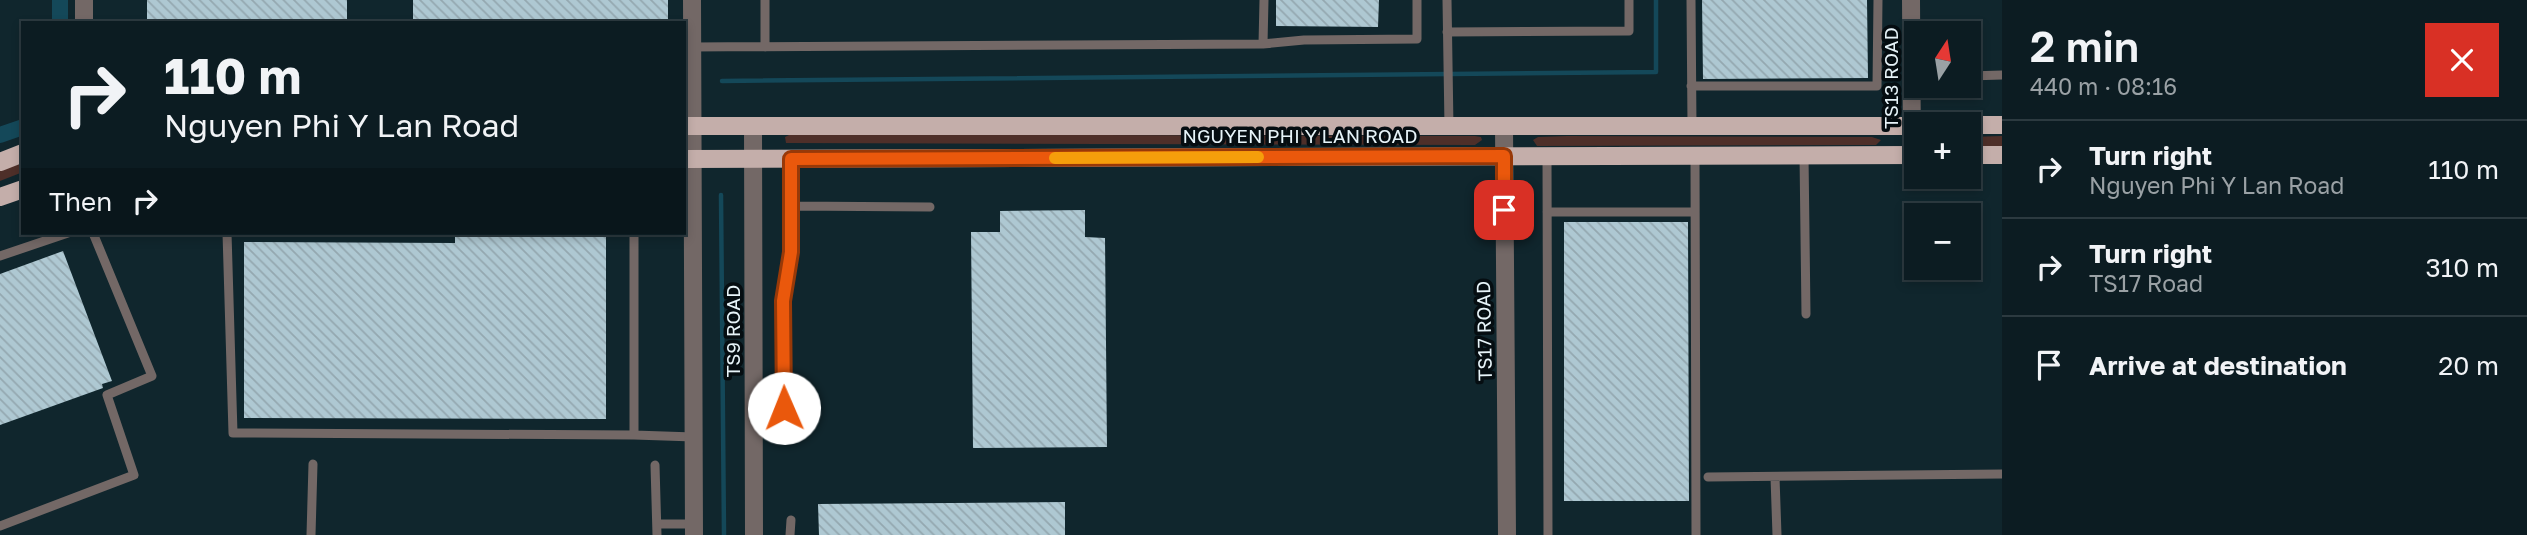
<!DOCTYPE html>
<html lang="en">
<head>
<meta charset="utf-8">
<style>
  :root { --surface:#0c1c22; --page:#15252a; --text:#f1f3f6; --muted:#9aa1a5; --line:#2c3a40 }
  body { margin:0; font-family:"Golos Text",sans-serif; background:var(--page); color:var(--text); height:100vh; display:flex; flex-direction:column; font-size:26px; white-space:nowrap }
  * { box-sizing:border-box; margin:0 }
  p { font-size:23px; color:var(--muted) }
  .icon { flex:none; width:38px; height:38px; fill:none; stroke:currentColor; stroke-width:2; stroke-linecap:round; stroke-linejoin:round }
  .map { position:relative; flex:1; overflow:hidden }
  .panel { display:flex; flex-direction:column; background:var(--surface); width:525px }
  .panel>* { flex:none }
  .banner { position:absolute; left:21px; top:21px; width:665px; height:214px; border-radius:0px; box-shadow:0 4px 10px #0003,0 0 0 2px var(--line); background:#0c1c22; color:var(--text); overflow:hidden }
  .needle { width:46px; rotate:12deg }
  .controls { position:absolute; left:1904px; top:21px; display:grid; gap:14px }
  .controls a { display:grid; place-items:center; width:77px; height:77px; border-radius:0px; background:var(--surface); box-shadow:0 4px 10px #0003,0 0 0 2px var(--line); font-size:35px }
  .pin { position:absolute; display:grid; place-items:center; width:60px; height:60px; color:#fff; margin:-30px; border-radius:14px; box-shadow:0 4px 10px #0006 }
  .me { position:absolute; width:77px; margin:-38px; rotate:359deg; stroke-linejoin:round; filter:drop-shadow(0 0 5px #0008) }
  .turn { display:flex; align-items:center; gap:24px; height:147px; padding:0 28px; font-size:32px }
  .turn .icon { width:91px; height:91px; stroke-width:2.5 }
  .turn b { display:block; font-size:49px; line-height:60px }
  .then { display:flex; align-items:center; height:66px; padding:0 28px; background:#0003; gap:14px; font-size:26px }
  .round { display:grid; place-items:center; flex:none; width:74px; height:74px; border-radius:0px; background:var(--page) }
  .overview { display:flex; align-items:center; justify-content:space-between; height:119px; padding:0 28px }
  h1 { font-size:42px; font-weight:600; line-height:52px }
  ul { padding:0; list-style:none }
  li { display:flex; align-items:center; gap:21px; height:98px; padding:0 28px; border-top:2px solid var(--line) }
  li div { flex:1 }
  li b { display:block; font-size:26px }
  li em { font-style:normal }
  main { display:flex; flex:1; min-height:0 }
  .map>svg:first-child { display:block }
</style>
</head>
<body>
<main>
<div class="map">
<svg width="2002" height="535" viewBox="0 0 2002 535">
  <defs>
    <pattern id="building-back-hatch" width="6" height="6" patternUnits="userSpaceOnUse" patternTransform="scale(1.75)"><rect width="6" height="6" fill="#aec8d2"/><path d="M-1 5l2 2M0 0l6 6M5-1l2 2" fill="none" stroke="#94a8b0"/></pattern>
  </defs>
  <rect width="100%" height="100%" fill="#10262d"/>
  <!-- green -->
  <path fill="#4e2f29" d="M791 134 1475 136 1481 137 1482 140 1475 145 786 143 785 137Z
    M1567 136 1872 137 1881 140 1876 145 1537 146 1533 140 1538 137Z
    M2002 136V146H1969V137Z
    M23 163V172L0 181V170Z"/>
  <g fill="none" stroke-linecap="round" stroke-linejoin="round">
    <!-- stream -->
    <path stroke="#144859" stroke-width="4.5" d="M722 81 1656 72V0
      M721 195 724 535"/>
    <!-- canal -->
    <path stroke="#144859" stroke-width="16" d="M60 0V23
      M0 135 23 127"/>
  </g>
  <!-- building -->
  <path fill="url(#building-back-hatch)" d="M147 0H347V23H147Z
    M413 0H668V23H413Z
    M1276 0H1379L1378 27 1276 26Z
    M1702 0H1867L1868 78 1703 79Z
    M1085 210V237L1105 238 1107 447 973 448 971 232H1000V211Z
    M1564 222H1688L1689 501H1564Z
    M455 233H606V419L244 418V242L455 243Z
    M63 251 112 381 102 384 103 388 0 425V274Z
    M1065 502V535H819L818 504Z"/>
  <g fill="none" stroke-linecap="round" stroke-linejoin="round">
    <!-- service -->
    <path stroke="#736866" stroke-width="9" d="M765 0V47
      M1447 0 1449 127
      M1691 0 1692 126
      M1447 32 1629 31V0
      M1263 44 1264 0
      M692 47 1263 44 1304 40 1417 39V0
      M1969 76 2002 75
      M1691 86H1877L1878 0
      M1804 155 1806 314
      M1547 156 1548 535
      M1695 156 1696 535
      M791 159 792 206 930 207
      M1547 212H1695
      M227 233 233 433 634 435V233
      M0 256 68 233
      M754 392 784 391
      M784 408 783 301 788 283 791 252 792 206
      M634 435 694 437
      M655 465 657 535
      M1708 477 2002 474
      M1775 477 1777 535
      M657 524H694
      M0 526 134 475 107 395 152 376 93 233
      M311 535 313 464
      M790 535 791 520"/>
    <!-- minor -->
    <path stroke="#736866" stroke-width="18" d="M84 0V23
      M692 0 694 535
      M1911 0 1912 155
      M753 126 754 535
      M1504 127 1507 535"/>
    <!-- primary -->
    <path stroke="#c4aeaa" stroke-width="18" d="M1969 125H2002
      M684 126H1916
      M1969 155H2002
      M684 159 1916 155
      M0 162 23 153
      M0 197 23 189"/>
  </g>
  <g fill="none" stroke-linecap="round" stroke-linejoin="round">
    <!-- route casing -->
    <g stroke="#983908" stroke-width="18">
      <path id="route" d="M784 408 783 301 791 252V159L1504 156V210"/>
    </g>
    <!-- route -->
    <use href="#route" stroke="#ea580c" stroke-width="12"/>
    <!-- slow -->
    <path stroke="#f59e0b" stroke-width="12" d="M1055 158 1258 157"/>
  </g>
  <g text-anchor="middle" stroke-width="7" stroke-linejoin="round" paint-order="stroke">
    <!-- street labels -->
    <g font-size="19" fill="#e7f4f9" stroke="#050d11">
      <text transform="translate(1891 78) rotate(-90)" y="7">TS13 ROAD</text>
      <text x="1300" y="143">NGUYEN PHI Y LAN ROAD</text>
      <text transform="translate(733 331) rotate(-90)" y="7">TS9 ROAD</text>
      <text transform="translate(1484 331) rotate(-91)" y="7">TS17 ROAD</text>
    </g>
  </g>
</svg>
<div class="controls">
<a><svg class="needle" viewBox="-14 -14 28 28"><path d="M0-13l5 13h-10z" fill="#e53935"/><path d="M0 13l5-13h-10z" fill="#9aa1a5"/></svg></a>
<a>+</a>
<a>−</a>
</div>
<div class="pin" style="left:1504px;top:210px;background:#d93025"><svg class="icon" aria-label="arrive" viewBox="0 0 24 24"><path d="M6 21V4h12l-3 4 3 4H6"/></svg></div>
<svg class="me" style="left:784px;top:408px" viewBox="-20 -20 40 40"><circle r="19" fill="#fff"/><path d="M0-13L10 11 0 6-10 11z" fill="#ea580c"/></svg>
<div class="banner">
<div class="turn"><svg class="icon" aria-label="right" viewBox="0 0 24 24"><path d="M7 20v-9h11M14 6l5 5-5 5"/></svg><div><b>110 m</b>Nguyen Phi Y Lan Road</div></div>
<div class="then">Then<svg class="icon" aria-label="right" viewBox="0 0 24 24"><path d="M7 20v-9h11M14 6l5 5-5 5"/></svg></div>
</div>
</div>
<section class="panel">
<div class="overview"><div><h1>2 min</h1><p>440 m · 08:16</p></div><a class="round" style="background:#d93025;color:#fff"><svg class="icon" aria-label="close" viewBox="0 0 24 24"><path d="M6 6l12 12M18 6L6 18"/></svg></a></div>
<ul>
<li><svg class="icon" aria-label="right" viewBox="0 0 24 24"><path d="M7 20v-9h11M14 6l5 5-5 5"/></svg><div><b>Turn right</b><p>Nguyen Phi Y Lan Road</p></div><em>110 m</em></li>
<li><svg class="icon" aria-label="right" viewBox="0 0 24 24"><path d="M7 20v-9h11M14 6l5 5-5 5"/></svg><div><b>Turn right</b><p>TS17 Road</p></div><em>310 m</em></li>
<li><svg class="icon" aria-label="arrive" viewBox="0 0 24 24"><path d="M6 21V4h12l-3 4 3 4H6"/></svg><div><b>Arrive at destination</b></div><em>20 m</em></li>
</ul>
</section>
</main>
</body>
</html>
